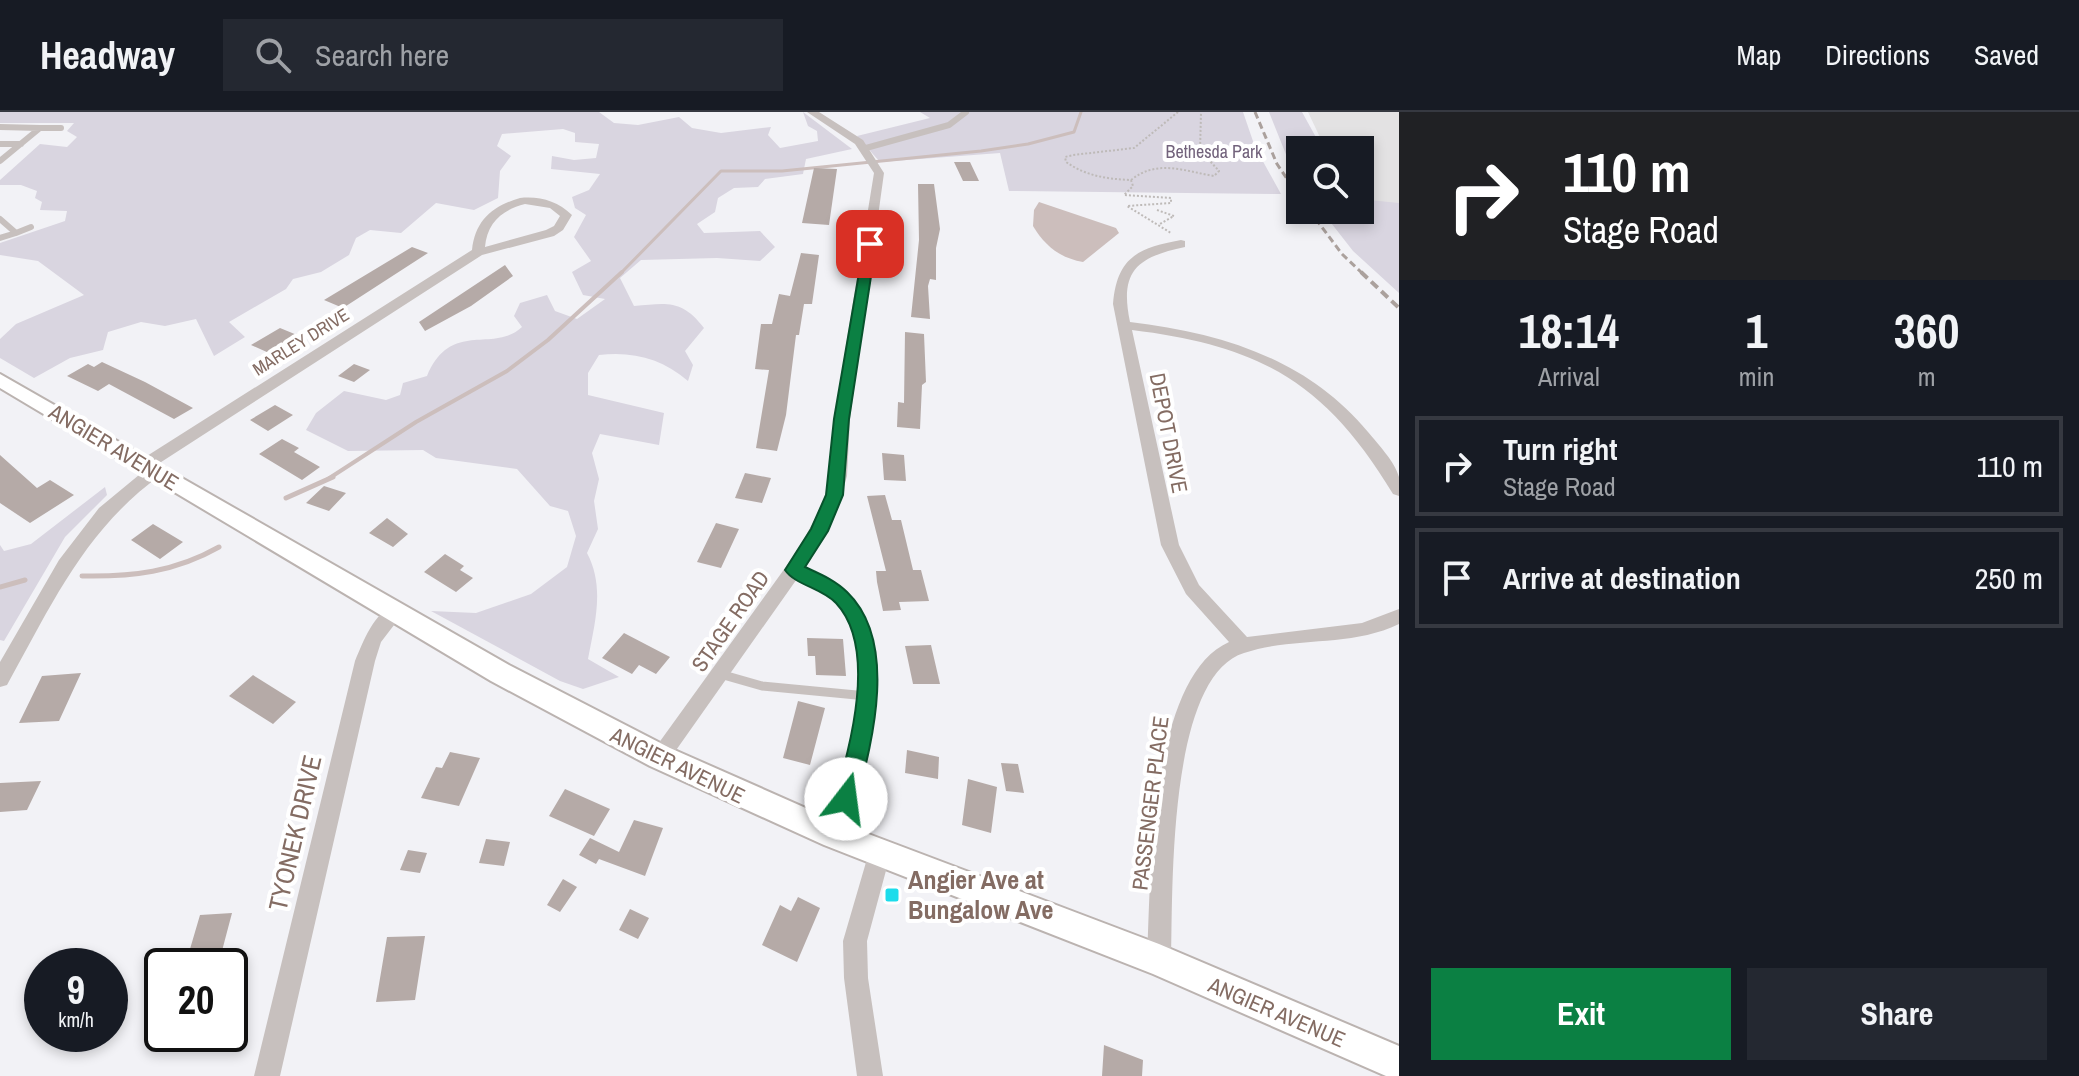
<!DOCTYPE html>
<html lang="en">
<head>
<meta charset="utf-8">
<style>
  :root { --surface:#171b24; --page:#242831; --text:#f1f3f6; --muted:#9ea1a6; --line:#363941; --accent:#0b8043 }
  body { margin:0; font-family:"Archivo Narrow",sans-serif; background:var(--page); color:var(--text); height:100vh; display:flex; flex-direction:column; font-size:30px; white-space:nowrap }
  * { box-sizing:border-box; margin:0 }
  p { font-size:26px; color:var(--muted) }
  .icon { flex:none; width:44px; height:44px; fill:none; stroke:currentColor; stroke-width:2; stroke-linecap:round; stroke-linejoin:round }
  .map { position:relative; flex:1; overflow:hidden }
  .details { display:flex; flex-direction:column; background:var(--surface); width:680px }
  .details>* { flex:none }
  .hud { background:#202124; color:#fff; overflow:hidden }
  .tools { position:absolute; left:1286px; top:24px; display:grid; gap:16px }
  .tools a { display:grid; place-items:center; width:88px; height:88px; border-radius:0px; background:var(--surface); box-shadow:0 4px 12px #0003; font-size:40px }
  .speed { position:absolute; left:24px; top:836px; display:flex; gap:16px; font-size:40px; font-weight:700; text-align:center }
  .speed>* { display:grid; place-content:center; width:104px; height:104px; border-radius:50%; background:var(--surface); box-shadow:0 4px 12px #0003; line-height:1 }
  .speed small { font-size:20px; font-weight:400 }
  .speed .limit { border:4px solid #111; border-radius:12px; background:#fff; color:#111 }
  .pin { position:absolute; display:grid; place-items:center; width:68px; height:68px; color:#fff; margin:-34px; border-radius:16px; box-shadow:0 4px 12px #0006 }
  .me { position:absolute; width:88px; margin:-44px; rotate:15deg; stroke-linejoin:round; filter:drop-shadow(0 0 6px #0008) }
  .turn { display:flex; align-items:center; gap:28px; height:168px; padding:0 32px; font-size:36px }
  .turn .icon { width:104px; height:104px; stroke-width:2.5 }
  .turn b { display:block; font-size:56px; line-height:68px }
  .eta { display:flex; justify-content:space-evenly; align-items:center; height:136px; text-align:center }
  .eta b { font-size:48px; font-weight:800; line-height:56px }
  .button { display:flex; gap:16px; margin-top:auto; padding:16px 32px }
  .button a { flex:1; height:92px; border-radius:0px; background:var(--accent); color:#fff; font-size:32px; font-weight:800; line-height:92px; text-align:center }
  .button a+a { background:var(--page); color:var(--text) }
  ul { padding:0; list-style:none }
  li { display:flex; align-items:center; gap:24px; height:100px; margin:0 16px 12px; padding:0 16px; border:4px solid var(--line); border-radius:0px }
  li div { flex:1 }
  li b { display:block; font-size:30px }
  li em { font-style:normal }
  header { display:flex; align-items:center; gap:48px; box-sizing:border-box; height:112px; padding:0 40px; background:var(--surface); border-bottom:2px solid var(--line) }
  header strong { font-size:38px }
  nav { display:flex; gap:44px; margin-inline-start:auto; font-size:28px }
  .search { width:560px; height:72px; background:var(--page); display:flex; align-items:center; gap:20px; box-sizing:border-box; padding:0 28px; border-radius:0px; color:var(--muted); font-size:30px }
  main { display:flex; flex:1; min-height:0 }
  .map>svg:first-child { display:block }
</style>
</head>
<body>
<header>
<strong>Headway</strong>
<div class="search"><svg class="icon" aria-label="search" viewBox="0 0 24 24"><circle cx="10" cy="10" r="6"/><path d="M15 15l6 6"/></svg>Search here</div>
<nav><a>Map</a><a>Directions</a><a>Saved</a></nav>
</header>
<main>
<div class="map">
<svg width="1399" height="964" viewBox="0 0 1399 964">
  <rect width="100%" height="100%" fill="#f2f2f6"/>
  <!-- built -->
  <path fill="#e3e2e3" d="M1308 0H1399V98L1360 88V38H1326Z"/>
  <!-- green -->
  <path fill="#d9d5e0" d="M0 0H599L614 11 638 13 679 5 692 16 721 21 771 15 768 23 780 36 818 29 817 19 808 14 803 0 852 37 806 47 803 62 765 67 758 75 734 76 718 86 715 100 697 112 704 121 760 119 775 135 760 149 717 146 641 148 620 166 634 194C667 191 682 187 704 216L685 239 693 253 688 269C662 247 634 239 599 243L588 261V283L664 301 659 333 600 322 592 341 599 367 594 389 598 417 587 441C605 475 595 510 588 547L619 565 583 577 560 569 431 499 476 501 531 482 567 455 576 424 568 399 550 394 517 357 436 346 423 338 348 339 306 318 316 301 344 279 386 288 400 283 403 271 427 264C451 207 493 242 522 215L514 204 520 191 547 183 555 199 577 207 605 187 583 183 572 160 591 149 574 125 586 103 575 96 572 85 589 78 600 62 551 57 552 44 574 48 596 46 599 32 575 30V21L563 17 502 22 497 34 511 44 500 59 498 86 474 98 436 91 401 121 370 118 356 126 349 143 321 160 293 167 286 177 229 210 245 225 214 244 196 207 165 214 141 210 108 220 103 238 70 246 34 266 0 246V227L16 212 84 183 38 149 0 143V131L65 109 67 99 40 98 42 90 35 86 37 79 21 73H0V68L40 32 67 35 77 25 67 19 74 11H0Z
    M920 0H1243L1255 35 1281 82 1009 79 1000 41 880 50 857 24 930 6Z
    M1269 0H1302L1323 38H1300V68L1291 55Z
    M1360 80 1369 88 1399 91V181L1353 139 1321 98H1360Z
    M105 375 107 383 65 425 4 529 0 528V433L4 439 31 432Z"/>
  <!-- water -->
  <path fill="#ccbebc" d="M1039 90 1116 116 1119 121 1083 150C1060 146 1045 134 1033 114L1034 98Z"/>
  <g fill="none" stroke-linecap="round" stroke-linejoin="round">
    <!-- stream-far2 -->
    <path stroke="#ccbebc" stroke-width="3" d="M620 162 721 59H782L981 39 1028 32 1074 20 1081 0"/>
    <!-- stream-far1 -->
    <path stroke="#ccbebc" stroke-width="4" d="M328 367 416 310 507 259 548 228 622 160"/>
    <!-- stream -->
    <path stroke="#ccbebc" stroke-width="5" d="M286 386 333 365
      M82 464C132 465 175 460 219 435
      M0 475 25 468"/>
  </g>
  <!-- building -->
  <path fill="#b5aaa7" d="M954 50H970L979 69H963Z
    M814 56 837 57 829 113 802 111Z
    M918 72H934L940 117 936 136V168L930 167 928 174 930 207 911 205 919 128Z
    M412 135 428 141 343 196 324 188Z
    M801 141 819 143 812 192H804L799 223H796L786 303 777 339 756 336 769 258 755 257 761 212H772L779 182 790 184Z
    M505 153 513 164 471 194 425 219 419 210Z
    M280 216 297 223 269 241 251 233Z
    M905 220 924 222 926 270 922 273 920 317 897 315 898 290 904 291Z
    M102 250 145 270 193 296 174 307 109 272 98 279 67 264 88 252 94 255Z
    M354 252 370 258 354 270 338 264Z
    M275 293 293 303 268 319 250 308Z
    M282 327 299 336 294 340 320 355 302 368 259 342Z
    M882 341 904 343 906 369 884 368Z
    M0 343 37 376 50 368 74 383 30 411 0 391Z
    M745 361 771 366 762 391 735 386Z
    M324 374 346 381 329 399 306 391Z
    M885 383 892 408H901L913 458H921L929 489 899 490 901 498 883 499 877 470 876 459H886L867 384Z
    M387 406 408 422 393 435 369 421Z
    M716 411 739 417 721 456 697 450Z
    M153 412 183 430 160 447 131 428Z
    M445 442 464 454 460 458 473 466 456 480 424 460Z
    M624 521 670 545 656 562 639 553 632 562 602 546Z
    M807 526 843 527 846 564 816 563 815 544H808Z
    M931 533 940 572H913L905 534Z
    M81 561 59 609 19 611 42 564Z
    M253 563 296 590 273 612 229 584Z
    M798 589 825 596 810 653 783 646Z
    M907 638 939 645 938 667 905 661Z
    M450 640 480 646 459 694 421 686 436 655 442 656Z
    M1001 651 1018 652 1024 681 1006 679Z
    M968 667 997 675 991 721 962 713Z
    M41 669 27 698 0 700V671Z
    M565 677 610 697 594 724 549 704Z
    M634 708 663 716 645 764 599 747 596 752 579 743 590 726 619 740Z
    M486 727 510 730 504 754 479 751Z
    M408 738 427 741 420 761 400 758Z
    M563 767 577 775 560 800 547 793Z
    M798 785 820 796 797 850 762 833 780 793 791 799Z
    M630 797 649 806 638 827 619 818Z
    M232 801 218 854H185L200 803Z
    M425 824 415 888 376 890 387 825Z
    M1104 933 1143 948 1142 964H1102Z"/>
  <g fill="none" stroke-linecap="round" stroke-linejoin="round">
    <!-- secondary casing -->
    <g stroke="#bbb3b0" stroke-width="4">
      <path id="secondary" d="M0 262 509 553 670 636 842 712 1159 832 1399 934V964H1386L1153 862 824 733 650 654 491 569 0 276Z"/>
    </g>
    <!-- path -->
    <path stroke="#bebab8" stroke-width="2" stroke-dasharray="2 2" stroke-linecap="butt" d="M1178 0 1134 36 1073 43 1065 45 1066 50C1086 64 1107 67 1131 68 1157 47 1184 59 1214 64L1219 59 1200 38 1201 1
      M1131 68 1133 74 1124 83 1171 86V91L1127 94 1171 121
      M1157 98 1174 104 1160 112"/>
    <!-- service-far2 -->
    <path stroke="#c7c0be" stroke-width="6" d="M0 15 40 16 0 49
      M40 16H61
      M0 32H21
      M866 36 949 13 966 0
      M0 107 16 121 0 126
      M16 121 31 115"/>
    <!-- service-far1 -->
    <path stroke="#c7c0be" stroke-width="9" d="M794 458C877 494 875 550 861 629
      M720 562 762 574 867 584"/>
    <!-- service -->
    <path stroke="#c7c0be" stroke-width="12" d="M836 719 862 627"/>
    <!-- minor -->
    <path fill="#c7c0be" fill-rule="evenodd" d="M807 0H819L863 28 884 61 850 307 847 364 839 392 811 447 667 651 660 654 653 651 650 645 653 639 798 438 823 392 831 364 834 307 874 61 855 32Z
      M520 86C540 84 557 89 572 103L563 118 554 124 482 143 155 354 163 359 161 363C85 417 51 494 7 573L0 575V550L59 448 99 396 145 358 137 353 139 349 472 138C475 109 492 94 520 86ZM525 92 550 96 560 104 554 114 546 118 485 135C487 111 502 98 525 92Z
      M1181 128 1185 129V135C1138 145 1119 158 1130 210 1222 221 1307 247 1368 320 1378 332 1395 350 1399 365 1399 370 1399 378 1399 384L1393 382C1325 270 1261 234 1132 218L1179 433 1199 473 1247 525 1362 511 1399 497V512C1349 536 1295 524 1244 541 1167 565 1173 780 1171 848L1168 857 1159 860 1150 857 1147 848C1151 770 1148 566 1229 530L1186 482 1161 433 1113 192C1117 145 1138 136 1181 128Z
      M395 493 401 495 404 500 381 530 375 549 280 964H254L355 549C363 530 374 500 395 493Z
      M880 729 888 732 891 740 867 829 868 866 883 964H857L844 866 843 829 869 740 872 732Z"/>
    <!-- secondary -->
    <use href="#secondary" fill="#fff" fill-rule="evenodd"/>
    <!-- rail-far1 -->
    <path stroke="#aba19d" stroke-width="3" stroke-dasharray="7 4" stroke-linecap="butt" d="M1255 0 1277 52 1300 86
      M1309 98 1342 142 1363 162"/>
    <!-- rail -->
    <path stroke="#aba19d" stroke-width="4" stroke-dasharray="9 5" stroke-linecap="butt" d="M1361 160 1399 196"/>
  </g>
  <!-- route -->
  <path fill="#0b8043" stroke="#07532c" stroke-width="2" d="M870 128 876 132 849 307 843 383 828 419 805 455C820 462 835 468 847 480 898 529 873 627 857 687L854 694 846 697 839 694 835 687C850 634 878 536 836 491 822 476 795 473 785 458L811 417 826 383 834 307 864 132Z"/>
  <!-- markers -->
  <rect fill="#1cdceb" stroke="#fff" stroke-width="3" x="884" y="775" width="16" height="16" rx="4"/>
  <g text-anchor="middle" stroke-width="8" stroke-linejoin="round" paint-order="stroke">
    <!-- far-park labels -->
    <g font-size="18" fill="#72627b" stroke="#fff">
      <text x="1214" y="46">Bethesda Park</text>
    </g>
    <!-- far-street labels -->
    <g font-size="18" fill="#846c63" stroke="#fff">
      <text transform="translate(301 230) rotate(-32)" y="6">MARLEY DRIVE</text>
    </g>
    <!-- street labels -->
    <g font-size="22" fill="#846c63" stroke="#fff">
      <text transform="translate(1169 321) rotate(79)" y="8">DEPOT DRIVE</text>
      <text transform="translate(114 335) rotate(31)" y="8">ANGIER AVENUE</text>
      <text transform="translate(730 509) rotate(-55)" y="8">STAGE ROAD</text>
      <text transform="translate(678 653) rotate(26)" y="8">ANGIER AVENUE</text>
      <text transform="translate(1150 691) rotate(-83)" y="8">PASSENGER PLACE</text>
      <text transform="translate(1277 900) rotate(23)" y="8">ANGIER AVENUE</text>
    </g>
    <!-- near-street labels -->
    <g font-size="26" fill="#846c63" stroke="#fff">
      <text transform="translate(295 721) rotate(-77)" y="9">TYONEK DRIVE</text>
    </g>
    <!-- near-poi labels -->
    <g font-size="26" font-weight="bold" fill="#846c63" stroke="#fff" text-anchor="start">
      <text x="908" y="777">Angier Ave at<tspan x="908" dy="30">Bungalow Ave</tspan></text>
    </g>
  </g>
</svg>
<div class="tools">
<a><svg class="icon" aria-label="search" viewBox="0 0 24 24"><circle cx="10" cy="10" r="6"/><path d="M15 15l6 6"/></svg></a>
</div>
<div class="speed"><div>9<small>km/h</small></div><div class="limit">20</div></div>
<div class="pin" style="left:870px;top:132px;background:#d93025"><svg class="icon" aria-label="arrive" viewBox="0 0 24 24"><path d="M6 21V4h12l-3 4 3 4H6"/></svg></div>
<svg class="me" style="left:846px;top:687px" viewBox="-20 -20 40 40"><circle r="19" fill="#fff"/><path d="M0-13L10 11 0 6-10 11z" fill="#0b8043"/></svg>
</div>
<section class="details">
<div class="hud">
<div class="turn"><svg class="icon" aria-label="right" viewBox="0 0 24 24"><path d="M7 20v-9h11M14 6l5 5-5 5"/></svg><div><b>110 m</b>Stage Road</div></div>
</div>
<div class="eta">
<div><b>18:14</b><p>Arrival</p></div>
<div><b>1</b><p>min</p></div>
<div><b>360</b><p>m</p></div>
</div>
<ul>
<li><svg class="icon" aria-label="right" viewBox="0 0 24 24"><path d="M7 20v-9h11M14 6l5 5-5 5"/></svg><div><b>Turn right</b><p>Stage Road</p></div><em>110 m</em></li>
<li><svg class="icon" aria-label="arrive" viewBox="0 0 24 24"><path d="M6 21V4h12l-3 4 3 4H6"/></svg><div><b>Arrive at destination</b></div><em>250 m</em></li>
</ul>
<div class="button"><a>Exit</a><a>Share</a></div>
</section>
</main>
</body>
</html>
